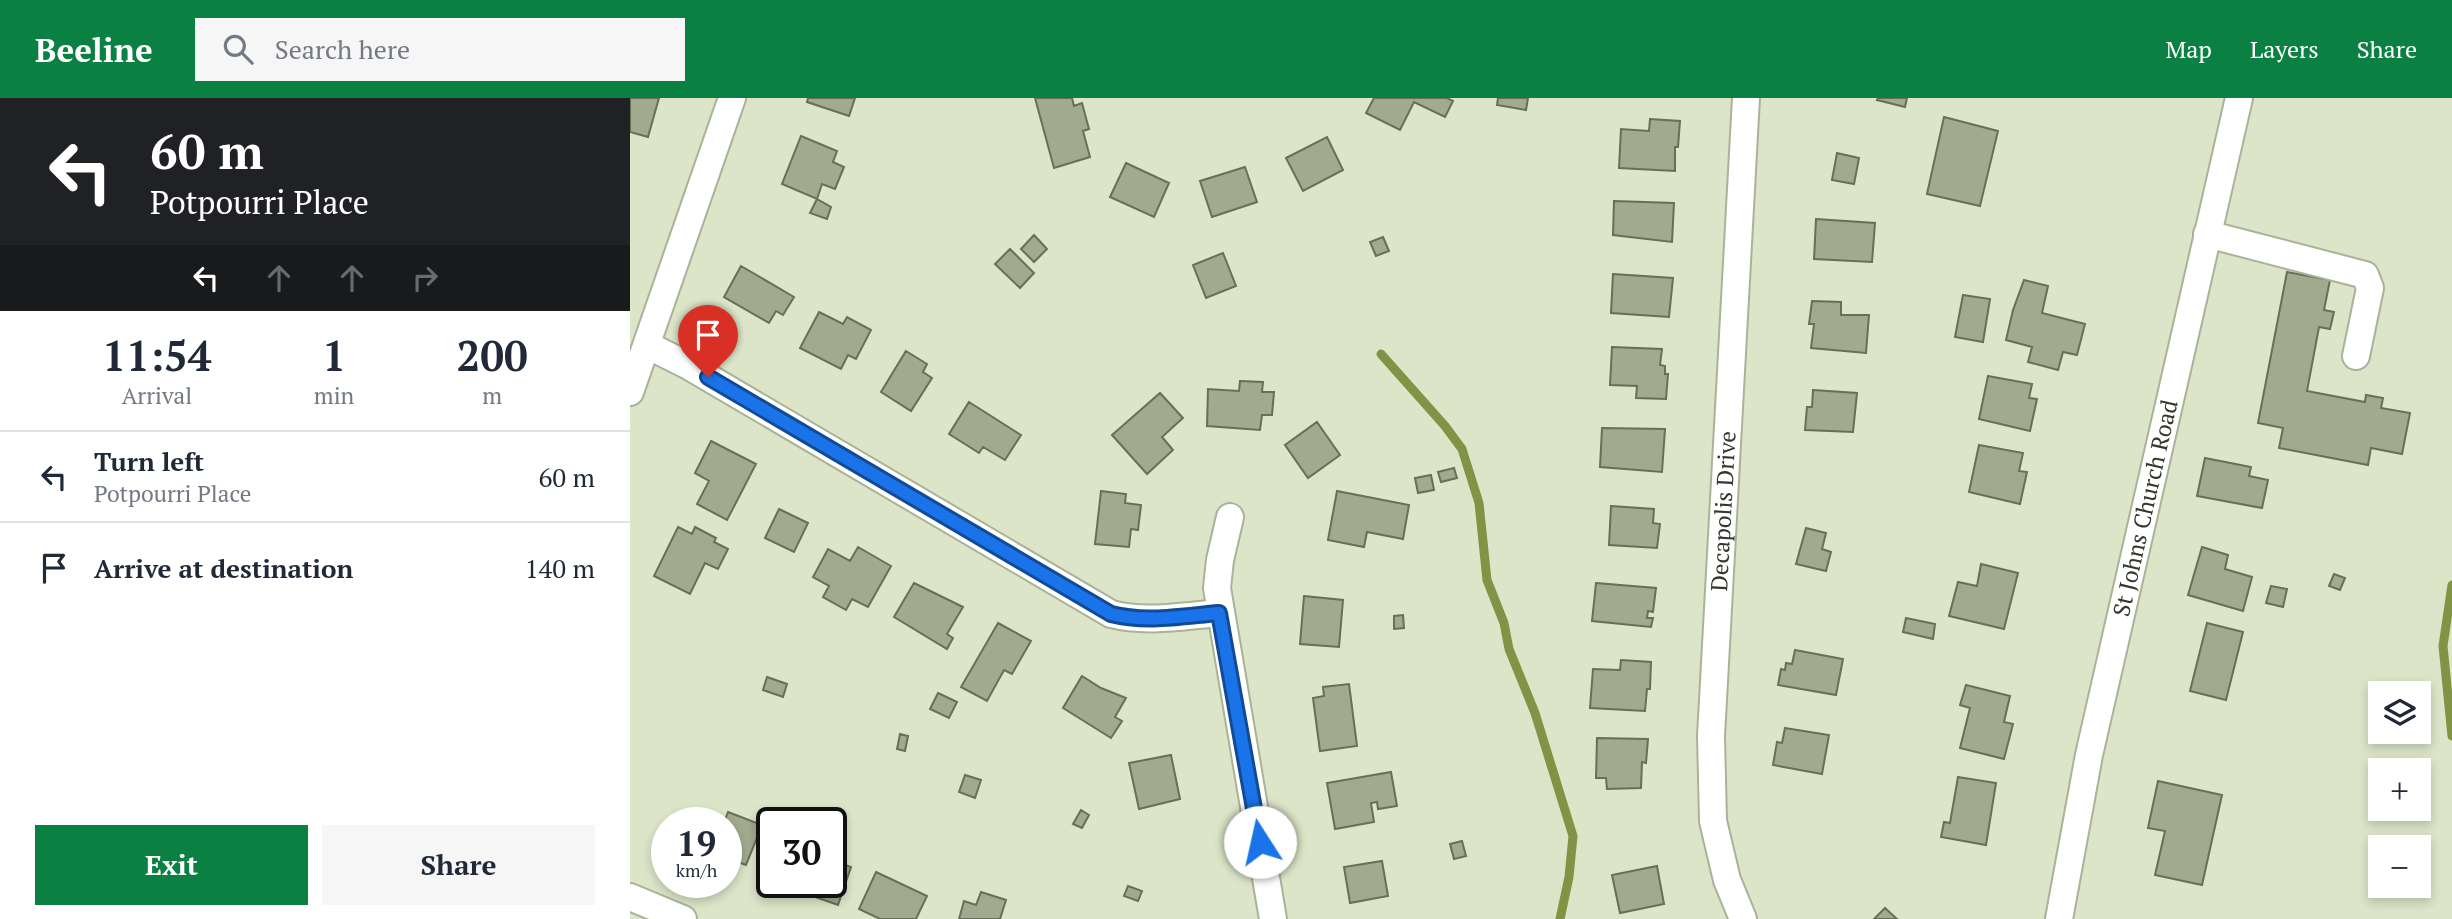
<!DOCTYPE html>
<html lang="en">
<head>
<meta charset="utf-8">
<style>
  :root { --surface:#fff; --page:#f6f6f7; --text:#1f2937; --muted:#747a83; --line:#e0e1e3; --accent:#0b8043 }
  body { margin:0; font-family:"PT Serif",serif; background:var(--page); color:var(--text); height:100vh; display:flex; flex-direction:column; font-size:26px; white-space:nowrap }
  * { box-sizing:border-box; margin:0 }
  p { font-size:23px; color:var(--muted) }
  .icon { flex:none; width:38px; height:38px; fill:none; stroke:currentColor; stroke-width:2; stroke-linecap:round; stroke-linejoin:round }
  .map { position:relative; flex:1; overflow:hidden }
  .side { display:flex; flex-direction:column; background:var(--surface); width:630px }
  .side>* { flex:none }
  .guide { background:#202124; color:#fff; overflow:hidden }
  .fabs { position:absolute; left:1738px; top:583px; display:grid; gap:14px }
  .fabs a { display:grid; place-items:center; width:63px; height:63px; border-radius:0px; background:var(--surface); box-shadow:0 4px 10px #0003; font-size:35px }
  .speed { position:absolute; left:21px; top:709px; display:flex; gap:14px; font-size:35px; font-weight:700; text-align:center }
  .speed>* { display:grid; place-content:center; width:91px; height:91px; border-radius:50%; background:var(--surface); box-shadow:0 4px 10px #0003; line-height:1 }
  .speed small { font-size:18px; font-weight:400 }
  .speed .limit { border:4px solid #111; border-radius:10px; background:#fff; color:#111 }
  .pin { position:absolute; display:grid; place-items:center; width:60px; height:60px; color:#fff; margin:-72px -30px; border-radius:50% 50% 50% 0; rotate:-45deg; box-shadow:0 0 7px #0007 }
  .pin .icon { rotate:45deg }
  .me { position:absolute; width:77px; margin:-38px; rotate:350deg; stroke-linejoin:round; filter:drop-shadow(0 0 5px #0008) }
  .turn { display:flex; align-items:center; gap:24px; height:147px; padding:0 35px; font-size:32px }
  .turn .icon { width:91px; height:91px; stroke-width:2.5 }
  .turn b { display:block; font-size:49px; line-height:60px }
  .lanes { display:flex; align-items:center; height:66px; padding:0 35px; background:#0003; justify-content:center; gap:35px; direction:ltr }
  .lanes .off { opacity:.35 }
  .eta { display:flex; justify-content:space-evenly; align-items:center; height:119px; text-align:center }
  .eta b { font-size:42px; font-weight:800; line-height:49px }
  .primary-button { display:flex; gap:14px; margin-top:auto; padding:14px 35px }
  .primary-button a { flex:1; height:80px; border-radius:0px; background:var(--accent); color:#fff; font-size:28px; font-weight:800; line-height:80px; text-align:center }
  .primary-button a+a { background:var(--page); color:var(--text) }
  ul { padding:0; list-style:none }
  li { display:flex; align-items:center; gap:21px; height:91px; padding:0 35px; border-top:2px solid var(--line) }
  li div { flex:1 }
  li b { display:block; font-size:26px }
  li em { font-style:normal }
  header { display:flex; align-items:center; gap:42px; box-sizing:border-box; height:98px; padding:0 35px; background:var(--accent); color:#fff }
  header strong { font-size:33px }
  nav { display:flex; gap:38px; margin-inline-start:auto; font-size:24px }
  .search { width:490px; height:63px; background:var(--page); display:flex; align-items:center; gap:18px; box-sizing:border-box; padding:0 24px; border-radius:0px; color:var(--muted); font-size:26px }
  main { display:flex; flex:1; min-height:0 }
  .map>svg:first-child { display:block }
</style>
</head>
<body>
<header>
<strong>Beeline</strong>
<div class="search"><svg class="icon" aria-label="search" viewBox="0 0 24 24"><circle cx="10" cy="10" r="6"/><path d="M15 15l6 6"/></svg>Search here</div>
<nav><a>Map</a><a>Layers</a><a>Share</a></nav>
</header>
<main>
<section class="side">
<div class="guide">
<div class="turn"><svg class="icon" aria-label="left" viewBox="0 0 24 24"><path d="M17 20v-9H6M10 6l-5 5 5 5"/></svg><div><b>60 m</b>Potpourri Place</div></div>
<div class="lanes"><svg class="icon" aria-label="left" viewBox="0 0 24 24"><path d="M17 20v-9H6M10 6l-5 5 5 5"/></svg><svg class="icon off" aria-label="ahead" viewBox="0 0 24 24"><path d="M12 20V5M6 11l6-6 6 6"/></svg><svg class="icon off" aria-label="ahead" viewBox="0 0 24 24"><path d="M12 20V5M6 11l6-6 6 6"/></svg><svg class="icon off" aria-label="right" viewBox="0 0 24 24"><path d="M7 20v-9h11M14 6l5 5-5 5"/></svg></div>
</div>
<div class="eta">
<div><b>11:54</b><p>Arrival</p></div>
<div><b>1</b><p>min</p></div>
<div><b>200</b><p>m</p></div>
</div>
<ul>
<li><svg class="icon" aria-label="left" viewBox="0 0 24 24"><path d="M17 20v-9H6M10 6l-5 5 5 5"/></svg><div><b>Turn left</b><p>Potpourri Place</p></div><em>60 m</em></li>
<li><svg class="icon" aria-label="arrive" viewBox="0 0 24 24"><path d="M6 21V4h12l-3 4 3 4H6"/></svg><div><b>Arrive at destination</b></div><em>140 m</em></li>
</ul>
<div class="primary-button"><a>Exit</a><a>Share</a></div>
</section>
<div class="map">
<svg width="1822" height="821" viewBox="0 0 1822 821">
  <rect width="100%" height="100%" fill="#dce5c8"/>
  <g fill="none" stroke-linecap="round" stroke-linejoin="round">
    <!-- stream -->
    <path stroke="#819445" stroke-width="9" d="M751 256 815 328 832 351 849 405 857 482 874 525 879 551 905 615 943 738 939 779 930 821
      M1822 487 1813 548 1822 638"/>
  </g>
  <!-- building -->
  <path fill="#a1a98e" stroke="#686f56" stroke-width="2" d="M0 0H29L18 39 0 34Z
    M178 0H225L219 18 177 4Z
    M405 0H442L444 8 452 5 459 31 453 33 460 59 424 70Z
    M744 0H817L823 3 815 19 784 4 770 32 736 15Z
    M868 0H898L896 12 867 7Z
    M1248 0H1277L1275 9 1247 2Z
    M1314 19 1368 33 1350 108 1297 96Z
    M1020 21 1050 23 1048 49H1045V73L989 70 991 31 1019 33Z
    M171 38 207 53 203 64 214 69 205 91 192 86 187 101 152 86Z
    M697 39 713 72 673 93 656 60Z
    M1207 55 1229 60 1224 86 1202 82Z
    M496 65 539 85 524 119 480 99Z
    M615 69 627 104 582 119 570 83Z
    M187 101 201 109 197 121 180 115Z
    M984 103 1044 105 1042 144 983 137Z
    M1186 121 1245 125 1242 164 1184 161Z
    M404 137 417 151 404 164 391 151Z
    M753 139 759 153 746 158 740 144Z
    M380 151 404 175 390 190 365 166Z
    M593 155 606 188 576 200 563 167Z
    M111 168 164 199 153 217 146 213 139 225 94 199Z
    M1657 174 1700 182 1694 212 1704 214 1700 231 1689 229 1677 293 1735 304 1736 297 1753 300 1751 310 1780 315 1772 356 1741 350 1738 367 1649 350 1653 330 1628 325Z
    M983 176 1043 180 1039 219 981 215Z
    M1394 182 1418 188 1412 215 1455 226 1447 257 1433 254 1428 272 1398 264 1402 249 1376 242 1383 212Z
    M1333 197 1360 201 1353 244 1325 239Z
    M1182 203 1211 204V217H1239L1236 255 1181 250 1184 226H1179Z
    M189 214 213 226 217 219 241 232 226 261 218 257 211 271 170 250Z
    M982 249 1032 251 1030 267 1035 268V276H1038L1036 301 1006 300 1007 288 980 287Z
    M276 253 297 266 293 274 302 280 281 313 251 294Z
    M1358 278 1402 286 1399 300 1407 301 1400 333 1349 321Z
    M610 283 633 284 632 294H644L642 317H632L630 332 577 328 578 291 609 293Z
    M1183 292 1227 295 1223 334 1175 332 1177 309H1182Z
    M530 295 553 320 532 339 543 352 517 376 482 337Z
    M339 304 391 337 375 362 353 349 349 355 319 336Z
    M687 324 710 357 678 380 655 347Z
    M972 330 1035 331 1032 374 970 369Z
    M81 343 126 366 97 422 67 406 79 383 65 375Z
    M1349 347 1393 355 1389 373 1397 374 1390 406 1339 394Z
    M1575 360 1621 369 1619 378 1638 382 1632 410 1567 398Z
    M824 370 827 380 811 384 808 374Z
    M801 377 804 392 788 395 785 380Z
    M471 393 496 396 495 405 511 407 508 432 501 431 499 449 465 446Z
    M707 393 779 407 773 441 737 434 734 449 698 442Z
    M981 408 1024 411 1023 425 1030 426 1027 450 979 447Z
    M149 411 178 425 164 454 135 440Z
    M48 429 62 436 65 429 86 440 84 444 98 451 88 471 75 465 60 496 24 478Z
    M1176 430 1196 435 1192 451 1201 454 1196 473 1166 466Z
    M228 449 261 468 238 509 222 501 216 512 193 499 199 488 183 479 198 451 220 463Z
    M1572 449 1598 457 1595 471 1622 479 1613 513 1558 497Z
    M1351 466 1388 475 1374 531 1319 518 1328 484 1347 488Z
    M1704 476 1715 480 1710 492 1699 488Z
    M284 485 333 509 317 536 323 540 317 551 264 519Z
    M966 485 1026 490 1023 514 1018 513 1017 520H1023L1021 529 962 523Z
    M1641 488 1657 491 1653 509 1636 505Z
    M674 498 713 502 709 549 670 546Z
    M773 517 774 530 764 531V518Z
    M1276 520 1305 526 1303 541 1273 534Z
    M368 525 401 543 382 576 374 572 357 603 331 589Z
    M1577 525 1613 534 1596 602 1560 593Z
    M1165 552 1213 561 1206 597 1148 587 1151 571 1155 572 1156 565 1162 566Z
    M991 562 1021 564 1020 591H1017L1015 613 960 610 963 571 990 572Z
    M452 578 471 590 496 600 485 619 492 623 481 640 433 610Z
    M137 579 157 586 153 599 133 592Z
    M719 586 727 648 690 653 683 600 694 598 693 589Z
    M1336 587 1380 598 1374 624 1383 626 1374 661 1330 650 1340 610 1330 607Z
    M308 595 327 604 319 620 300 611Z
    M1155 630 1199 637 1192 676 1143 667 1147 644 1152 645Z
    M270 636 278 638 275 653 267 651Z
    M967 640 1018 641 1016 665 1012 664 1011 690 977 691 976 680H966Z
    M541 657 550 701 509 711 499 665Z
    M761 674 767 708 748 711 747 704 741 705 744 724 705 731 697 685Z
    M335 677 351 682 345 700 329 694Z
    M1328 679 1366 685 1356 747 1311 739 1314 724 1320 725Z
    M1528 683 1592 697 1572 787 1525 777 1535 733 1518 730Z
    M451 712 459 717 452 730 443 726Z
    M98 714 132 727 116 767 96 760V724H75L78 715 95 722Z
    M832 743 836 758 824 761 820 746Z
    M201 762 221 769 208 807 174 795 153 784H201Z
    M752 763 758 798 720 805 714 769Z
    M1027 768 1034 806 990 815 982 777Z
    M246 774 297 798 286 821H250L229 811Z
    M498 788 512 793 508 803 494 798Z
    M351 794 376 802 370 821H329L334 803 346 807Z
    M1255 810 1267 821H1244Z"/>
  <g fill="none" stroke-linecap="round" stroke-linejoin="round">
    <!-- minor casing -->
    <g stroke="#aab297" stroke-width="30">
      <g id="minor">
        <path d="M1577 136 1735 177 1740 190 1726 258"/>
        <path d="M17 247 57 267 481 516C516 525 553 518 589 515"/>
        <path d="M0 294 102 0"/>
        <path d="M600 419 590 462 587 490 643 821"/>
        <path d="M0 799 53 821"/>
        <path id="s1" d="M1113 821 1097 782 1083 723 1081 638 1116 0"/>
        <path id="s2" d="M1429 821 1459 657 1609 0"/>
      </g>
    </g>
    <!-- minor -->
    <use href="#minor" stroke="#fff" stroke-width="26"/>
  </g>
  <g fill="none" stroke-linecap="round" stroke-linejoin="round">
    <!-- route casing -->
    <g stroke="#114b97" stroke-width="18">
      <path id="route" d="M78 279 481 516C516 525 553 518 589 515L630 744"/>
    </g>
    <!-- route -->
    <use href="#route" stroke="#1a73e8" stroke-width="12"/>
  </g>
  <g text-anchor="middle" stroke-width="6" stroke-linejoin="round" paint-order="stroke">
    <!-- street labels -->
    <g font-size="23" fill="#34372c" stroke="#fff">
      <text dy="8" stroke="none"><textPath href="#s2" startOffset="420">St Johns Church Road</textPath></text>
      <text dy="8" stroke="none"><textPath href="#s1" startOffset="413">Decapolis Drive</textPath></text>
    </g>
  </g>
</svg>
<div class="fabs">
<a><svg class="icon" aria-label="layers" viewBox="0 0 24 24"><path d="M12 4l9 5-9 5-9-5zM3 14l9 5 9-5"/></svg></a>
<a>+</a>
<a>−</a>
</div>
<div class="speed"><div>19<small>km/h</small></div><div class="limit">30</div></div>
<div class="pin" style="left:78px;top:279px;background:#d93025"><svg class="icon" aria-label="arrive" viewBox="0 0 24 24"><path d="M6 21V4h12l-3 4 3 4H6"/></svg></div>
<svg class="me" style="left:630px;top:744px" viewBox="-20 -20 40 40"><circle r="19" fill="#fff"/><path d="M0-13L10 11 0 6-10 11z" fill="#1a73e8"/></svg>
</div>
</main>
</body>
</html>
